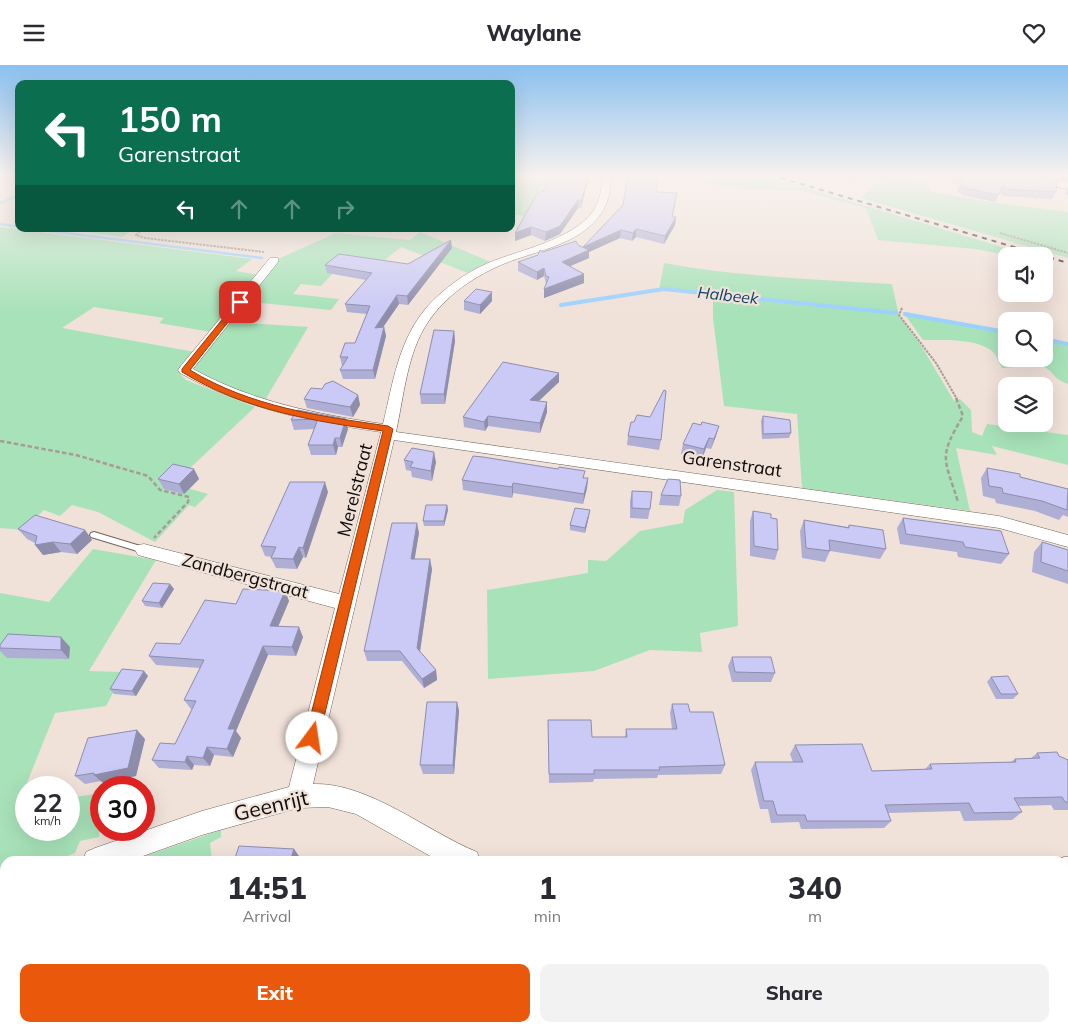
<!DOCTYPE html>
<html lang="en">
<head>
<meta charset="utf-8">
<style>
  :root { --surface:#fff; --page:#f2f2f3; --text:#2b2b33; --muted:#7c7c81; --accent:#ea580c }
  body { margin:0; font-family:Mulish,sans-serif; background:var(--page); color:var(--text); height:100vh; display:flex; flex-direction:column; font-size:19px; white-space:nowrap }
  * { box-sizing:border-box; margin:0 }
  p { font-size:16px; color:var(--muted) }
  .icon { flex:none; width:28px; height:28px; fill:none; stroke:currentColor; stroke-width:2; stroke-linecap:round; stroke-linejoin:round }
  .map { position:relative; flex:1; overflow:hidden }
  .panel { position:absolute; left:0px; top:791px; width:1069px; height:176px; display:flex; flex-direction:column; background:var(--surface); border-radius:15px 15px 0 0; box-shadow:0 5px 20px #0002 }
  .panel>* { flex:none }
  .hud { position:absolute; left:15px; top:15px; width:500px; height:152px; border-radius:10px; box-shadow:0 5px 20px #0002; background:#0b6e4f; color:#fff; overflow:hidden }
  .buttons { position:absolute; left:998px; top:182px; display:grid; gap:10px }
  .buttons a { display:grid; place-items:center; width:55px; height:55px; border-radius:10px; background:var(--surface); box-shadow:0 5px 20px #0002; font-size:25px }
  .speed { position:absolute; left:15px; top:711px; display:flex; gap:10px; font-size:25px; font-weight:700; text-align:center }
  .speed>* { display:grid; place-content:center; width:65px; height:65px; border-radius:50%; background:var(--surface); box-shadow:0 5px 20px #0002; line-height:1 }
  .speed small { font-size:12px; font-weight:400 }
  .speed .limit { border:8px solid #d22; background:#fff; color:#111 }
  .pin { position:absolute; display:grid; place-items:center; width:42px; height:42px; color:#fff; margin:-21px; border-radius:10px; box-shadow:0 2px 8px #0006 }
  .me { position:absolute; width:55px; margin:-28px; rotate:14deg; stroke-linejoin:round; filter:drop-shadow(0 0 4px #0008) }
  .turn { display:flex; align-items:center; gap:18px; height:105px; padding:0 20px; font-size:22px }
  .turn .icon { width:65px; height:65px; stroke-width:2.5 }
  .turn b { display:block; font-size:35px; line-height:42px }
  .lanes { display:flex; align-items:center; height:48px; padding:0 20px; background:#0003; justify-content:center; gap:25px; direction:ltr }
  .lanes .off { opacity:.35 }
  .eta { display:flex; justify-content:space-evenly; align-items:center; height:85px; text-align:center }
  .eta b { font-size:30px; font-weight:800; line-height:35px }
  .button { display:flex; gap:10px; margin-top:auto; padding:10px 20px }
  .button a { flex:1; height:58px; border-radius:10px; background:var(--accent); color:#fff; font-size:20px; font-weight:800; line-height:58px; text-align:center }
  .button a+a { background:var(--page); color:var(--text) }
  header { display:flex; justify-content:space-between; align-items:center; height:65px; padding:0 20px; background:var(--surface); font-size:22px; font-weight:800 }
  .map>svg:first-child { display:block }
</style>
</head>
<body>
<header><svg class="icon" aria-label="menu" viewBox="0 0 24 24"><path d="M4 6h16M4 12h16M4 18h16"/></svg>Waylane<svg class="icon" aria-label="heart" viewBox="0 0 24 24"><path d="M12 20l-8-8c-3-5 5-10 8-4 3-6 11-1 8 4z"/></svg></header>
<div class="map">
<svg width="1068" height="967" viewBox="0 0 1068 967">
  <rect width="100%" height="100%" fill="#f0e1d9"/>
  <!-- green -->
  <path fill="#a8e2b9" d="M511 110H547L525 151 511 149Z
    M682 110H763L1032 191H1011L976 184 878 175 866 143 801 126 734 123 683 113Z
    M885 110 929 118 931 127 1003 139 1068 147V193L861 133Z
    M0 162 252 194 236 206 259 210 211 267 159 258 164 253 94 242 62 263 195 287 180 309 186 315 255 342 173 419 208 429 195 442 189 440 155 477 98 447 72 440 60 451 44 445 23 465 0 463Z
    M81 164H134L122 172 78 166Z
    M420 167 491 197 468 208 401 182 371 206 333 208 321 221 301 219 293 229 339 234 331 245 261 238 246 258 308 262 264 337 198 311 194 302 280 193 336 168 410 175Z
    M664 198C739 212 816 214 892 219L899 251 922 282 954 336 960 334 971 345 972 367 982 371 987 359 1068 370V400L992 381 997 390 956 383 970 446 802 423 797 349 724 341 713 253V231L659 225Z
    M903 247 1006 267V294H1044V274L1068 279V319C1053 314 1055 308 1046 303 1034 297 1015 303 1002 303 999 298 996 289 992 286 977 273 941 275 923 275Z
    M717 425 734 427 738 561 700 568 702 587 650 585 594 606 488 614 487 525 588 508V495L606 496 640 466 683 458 685 445Z
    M93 484 156 495 89 606 124 607 106 641 55 648 22 730 26 731V765H69V733L101 728 99 772 80 776 75 788 55 796H5V818L0 820V528L49 537Z
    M221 765V772L210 778 212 796H131Z
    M64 963V962L224 963 222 967H63Z"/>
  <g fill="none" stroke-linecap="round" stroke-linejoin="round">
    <!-- stream-far1 -->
    <path stroke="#9dd1fd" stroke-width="2.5" d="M0 138 19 130
      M0 159 19 162
      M34 164 262 193"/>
    <!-- stream -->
    <path stroke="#9dd1fd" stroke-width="4" d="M561 240 664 224 896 248
      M905 249 1006 267
      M1044 274 1068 279"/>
    <!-- lane casing -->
    <g stroke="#72655d" stroke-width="2">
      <path id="lane" d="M94 467 147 483 148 485 144 488 91 472 90 470 91 468Z"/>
    </g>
    <!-- street casing -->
    <g stroke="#72655d" stroke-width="1">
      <path id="street" d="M603 110H611C610 125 609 138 600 150 580 179 536 186 506 198 476 210 446 230 428 257 407 288 404 331 396 367L999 451 1068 470V482L999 463 394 375 313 719C368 717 426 766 477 787L480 796H439L356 749 328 742 298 743 202 770 129 796H83L86 787 95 783 202 746 289 722 335 543 138 490 135 485 138 480 144 479 339 529 381 367C310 357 243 343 180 308L178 305 180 302 270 193H278V197L193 304C253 337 316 349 383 359 393 318 398 276 427 242 443 224 465 208 488 198 519 185 573 175 593 146 601 135 601 123 603 110Z
        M1000 110H1020L1068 118V124Z
        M1064 792H1068V818H1064V796H1055Z
        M5 820V846L0 848V822Z
        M455 962H484V967H454Z"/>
    </g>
    <!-- path-far1 -->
    <path stroke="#a79c95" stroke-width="2" stroke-dasharray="2.5 1" stroke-linecap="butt" d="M143 164 136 170 145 173 264 187
      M1000 168 1068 188
      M902 243 899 250 936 298 957 334"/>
    <!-- path -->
    <path stroke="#a79c95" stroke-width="2.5" stroke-dasharray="4.5 2.5" stroke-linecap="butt" d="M956 333 963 351C938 393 944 392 958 437
      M0 376 76 390 148 411 160 425 189 432 188 437 154 473"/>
    <!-- lane -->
    <use href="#lane" fill="#fff" fill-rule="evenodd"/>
    <!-- street -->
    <use href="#street" fill="#fff" fill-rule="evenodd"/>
    <!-- rail -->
    <path stroke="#27221e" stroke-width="2" stroke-dasharray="5 5" stroke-linecap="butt" d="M771 110 1068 198"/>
  </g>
  <!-- wall -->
  <path fill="#afaed4" d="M589 110 581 143H578L560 169 545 176 531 170 515 176V168L542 127Z
    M823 110H857L852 116 823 111Z
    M861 110H894L888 116Z
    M932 110H1006L1056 127 1052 134 1036 133 1035 135 1034 133 1003 131 1000 127 995 137 961 130V128L957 127 960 120 951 118 952 114Z
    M1033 110H1068V116Z
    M1068 121V130L1065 129 1066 125Z
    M657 127 676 136 672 152H676L675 160 664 179 636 172 632 176 620 173 589 187V193L570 201 584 218 544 233 546 219 544 211 537 215 518 206V197L538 190 543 187 578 180 583 183Z
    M452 183 408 240 399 239 383 262H384L386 271 375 314H343L340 305 343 301H342L340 292 355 278 367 249 347 247 345 239 366 215 327 208 325 200 408 199Z
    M464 236H492L480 249 464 245Z
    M454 266 455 276 445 339H421L420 329Z
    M559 308V317L539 336 547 347 540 368 488 361 485 366 464 362 463 352Z
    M358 330 360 340 353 352 307 343 304 334Z
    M297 345 348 364 342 382H338L336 390H311L308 380 314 364 294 365 291 355Z
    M763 351 791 368 789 373 762 374 761 356Z
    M628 371 661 375 659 385 627 380Z
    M716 371 711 384 706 383 702 394 681 389 683 379Z
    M404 395 436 397 432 416 412 412 411 406 406 405Z
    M987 403 1068 424V452L1063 450 1059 455 1035 446 996 438 995 434 983 431 981 413Z
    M194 404 199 414 184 429 164 424 158 414Z
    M585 413H588L587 423 583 439 513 428 512 433 463 425 462 415Z
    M632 426 650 444 648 454 630 453V436Z
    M328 427 306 493 303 492 297 504 276 503 271 493 272 492 265 491 261 481Z
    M661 430 681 431 679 441 659 440Z
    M447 440 448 445 444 461H424L423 456Z
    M753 446 771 453 778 485 775 495 750 491V456Z
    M589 451 585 468 570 465V460Z
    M903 453 1009 489 1001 499 958 492 957 487 900 479 897 463Z
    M804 455 848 462 849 460 886 484 880 494 830 486 825 497 802 493 800 466Z
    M18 464 85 465 92 475 77 489 61 487 43 490 35 478 27 474Z
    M419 468 414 494 432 504 420 587 436 605 437 615 424 623 402 596H367L364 586Z
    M1042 477 1068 485V519L1032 507 1034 487Z
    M170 519 174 524 162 543 145 541 142 536Z
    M285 526 289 536 278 562 303 572 296 591 268 590 236 666 241 673 233 692 214 690 210 701 194 700 192 705 159 703 152 695 175 679 192 644H191L184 635 200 603 156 600 149 591 180 579 236 539Z
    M0 580 70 582 69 594 7 593 0 586Z
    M732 592 775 608 771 617H732L728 601Z
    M148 611 136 631 114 629 110 624Z
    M991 612 1018 629 1013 634H996L987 617Z
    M457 637 459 646 454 709H423L420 700Z
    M672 639 690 647 725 700 721 709 658 710 657 713 594 714 593 717 549 718 548 655 592 672H625L626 664H672L670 648Z
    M145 674 136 711 103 718 101 716 85 719 75 711Z
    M795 680 872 706 925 704 930 699 1011 697 1015 694H1030L1037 688 1059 691 1068 695V745H1054L1051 740 1018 741 1022 747 1012 755 964 756 960 746 888 748 891 756 884 763 801 764 799 757 771 758 768 744H760L751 705 755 697H793L790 689Z
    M1068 869V925V924H1064V870Z"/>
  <!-- shaded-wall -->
  <path fill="#8e8dac" d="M588 110H589L581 143 582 135Z
    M854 110H857L852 116Z
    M890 110H894L888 116Z
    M578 135V143L560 169 545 176 546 167Z
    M676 152 675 160 664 179 665 171Z
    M531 162V170L515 176V168Z
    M636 164V172L632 176 633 168Z
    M621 165 620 173 589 187V193L561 205 562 197 583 182Z
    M451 175 452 183 408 240 407 231Z
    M544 203V211L537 215V207Z
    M584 209V218L544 233V224Z
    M492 227V236L480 249V240Z
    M397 230 399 239 377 271 375 263Z
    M384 262 386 271 375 314 373 305Z
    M454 266 455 276 445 339 444 329Z
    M559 308V317L530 344V335Z
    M358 330 360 340 353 352 350 342Z
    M547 337V347L540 368V358Z
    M488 351V361L485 366 484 357Z
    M346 354 348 364 342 382 340 373Z
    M719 361 716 371 711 384 714 374Z
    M335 373 338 382 336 390 333 380Z
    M709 373 706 383 702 394 704 384Z
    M434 387 436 397 432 416 431 406Z
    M194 404 199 414 184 429 179 419Z
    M588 413 587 423 583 439 584 429Z
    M325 417 328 427 306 493 303 483Z
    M513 418V428L512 433V422Z
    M447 440 448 445 444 461V456Z
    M590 445 589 451 585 468V463Z
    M417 458 419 468 413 504 411 494Z
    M85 465 92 475 77 489 70 479Z
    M53 477 61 487 43 490 35 480Z
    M299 482 303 492 297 504 293 494Z
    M430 494 432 504 419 593 417 583Z
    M170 519 174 524 162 543 159 538Z
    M285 526 289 536 274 571 270 561Z
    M299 562 303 572 296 591 292 582Z
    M61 572 70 582 69 594 61 585Z
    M263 581 268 590 236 666 241 673 233 692 227 684 228 664Z
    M436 605 437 615 424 623 422 614Z
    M144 606 148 611 136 631 132 626Z
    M457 637 459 646 454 709 453 700Z
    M137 665 145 674 136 711 103 718 94 710Z
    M207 682 214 690 210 701 203 693Z
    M187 691 194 700 192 705 185 697Z
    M294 784 299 791 297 796H290Z
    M5 913V925L0 927V916Z
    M11 962H29L22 966Z
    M432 962H436L435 967H431Z"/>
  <!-- building -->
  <path fill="#cbcaf6" stroke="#8e8dac" d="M552 110H588L582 135H578L560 161 546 167 531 162 515 168 538 127H542Z
    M628 110H656L657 127 677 128 672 152H676L665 171 636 164 633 168 621 165 583 182 623 140Z
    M954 110H1006L1015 112 1019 110 1032 111 1057 117 1056 127 1039 126V128L1038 126 1006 124 1003 120 998 130 964 123 965 121 960 120 965 113 954 111Z
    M451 175 407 231 397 230 375 263 384 262 373 305H340L348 292H340L345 278H355L370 241 345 239 372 208 325 200 339 189 408 199Z
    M576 176 578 180 589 185 562 197 584 209 544 224 549 212 546 211 544 203 537 207 518 197 538 190 540 185 543 187Z
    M476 224 492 227 480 240 464 236Z
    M434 265 454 266 444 329H420Z
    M503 297 559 308 530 335 547 337 540 358 488 351 484 357 463 352Z
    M333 316 358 330 350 342 304 334 311 323 322 324 325 319Z
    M664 325 666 326 661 375 628 371 631 357H634L637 350 650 352Z
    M297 345 346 354 340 373H335L333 380H308L318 354 291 355Z
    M763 351 790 355 791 368 763 369Z
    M702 357 719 361 714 374 709 373 704 384 683 379 693 358 701 360Z
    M412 383 434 387 431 406 410 402 413 397 404 395Z
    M473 391 483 392 545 402 558 404 559 402 585 406 583 413H588L584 429 513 418 512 422 462 415Z
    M173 399 194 404 179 419 158 414Z
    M987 403 1020 409V412L1068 424 1067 445 1042 436 1003 428 1002 423 989 421Z
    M668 414 680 415 681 431 661 430Z
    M290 417H325L303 483 299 482 293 494 271 493 276 482 261 481Z
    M632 426 652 427 650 444 632 443Z
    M426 440H447L444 456H423Z
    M575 443 590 445 585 463 570 460Z
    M753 446 771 449V453L777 454 778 485 754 481Z
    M35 450 85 465 70 479 53 477 35 480 37 471 18 464Z
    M903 453 1001 466 1009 489 965 482 963 477 906 469Z
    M804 455 849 463V460L883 465 886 484 829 475 830 486 806 483Z
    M392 458H417L411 494H430L417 583 436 605 422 614 400 586H364Z
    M1042 477 1068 485V506L1041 497Z
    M153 518 170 519 159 538 142 536Z
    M243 524 285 526 270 561 299 562 292 582 263 581 228 664H235L227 684 207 682 203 693 187 691 185 697 152 695 160 678 175 679 196 636 184 635 204 595 149 591 156 578 180 579 205 535 236 539Z
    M8 569 61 572V585L0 583V580Z
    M732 592H771L775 608 735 607Z
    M122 604 144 606 132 626 110 624Z
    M1008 611 1018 629H1001L991 612Z
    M427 637H457L453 700H420Z
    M672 639H688L690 647H713L725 700 659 702 660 705H594V709H549L548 655H591L592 672H627L626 664H677Z
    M137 665 128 703 94 710V708L75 711 88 673Z
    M862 679 872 706 932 704 930 699 1016 697 1015 694 1040 693 1037 688 1057 687 1059 691 1068 695V737H1065L1062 732 1014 733 1022 747 974 748 969 738 885 740 891 756H807L805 750H777L773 736H764L755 697H803L795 680Z
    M239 781 294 784 290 796H234Z
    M1068 869V919H1064V870Z
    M5 871V913L0 916V873Z
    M382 962H432L431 967H381Z"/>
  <!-- sky -->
  <linearGradient id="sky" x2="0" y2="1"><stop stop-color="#8ac0f0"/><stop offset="0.45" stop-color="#f8f2ee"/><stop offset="1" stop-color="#f8f2ee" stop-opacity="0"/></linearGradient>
  <rect width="1068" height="246" fill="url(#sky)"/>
  <!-- route -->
  <path fill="#ea580c" stroke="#983908" d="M238 235 244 237 190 305C251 342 319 351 388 361L393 364 319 673 317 678 312 680 307 678 305 673 383 366C312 356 244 345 182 307V304Z"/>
  <g text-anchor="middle" stroke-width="4.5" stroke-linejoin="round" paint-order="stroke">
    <!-- far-water labels -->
    <g font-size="16" font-style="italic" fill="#114366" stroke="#f0e1d9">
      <text transform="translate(728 230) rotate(6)" y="6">Halbeek</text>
    </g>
    <!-- street labels -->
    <g font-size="18" fill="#0f0b08" stroke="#f0e1d9">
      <text transform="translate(732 399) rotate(8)" y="6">Garenstraat</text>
      <text transform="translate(355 425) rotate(-76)" y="6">Merelstraat</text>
      <text transform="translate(245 511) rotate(15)" y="6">Zandbergstraat</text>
    </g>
    <!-- near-street labels -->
    <g font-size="21" fill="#0f0b08" stroke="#f0e1d9">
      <text transform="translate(271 741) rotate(-13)" y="7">Geenrijt</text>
    </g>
  </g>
</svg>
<div class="buttons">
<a><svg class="icon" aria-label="sound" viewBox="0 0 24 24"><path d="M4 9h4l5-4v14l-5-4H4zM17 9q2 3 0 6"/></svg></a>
<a><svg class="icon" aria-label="search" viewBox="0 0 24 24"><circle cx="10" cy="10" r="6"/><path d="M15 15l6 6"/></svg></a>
<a><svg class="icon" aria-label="layers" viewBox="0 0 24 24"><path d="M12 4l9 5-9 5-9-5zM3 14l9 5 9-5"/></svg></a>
</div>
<div class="speed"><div>22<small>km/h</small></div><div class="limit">30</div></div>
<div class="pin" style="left:240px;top:237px;background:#d93025"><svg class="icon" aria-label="arrive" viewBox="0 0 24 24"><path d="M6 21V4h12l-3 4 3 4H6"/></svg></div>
<svg class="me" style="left:312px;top:673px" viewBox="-20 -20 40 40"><circle r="19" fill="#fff"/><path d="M0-13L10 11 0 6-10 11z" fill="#ea580c"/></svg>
<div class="hud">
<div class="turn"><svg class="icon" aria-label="left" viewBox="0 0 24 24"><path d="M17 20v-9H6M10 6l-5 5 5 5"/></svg><div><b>150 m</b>Garenstraat</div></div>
<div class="lanes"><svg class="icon" aria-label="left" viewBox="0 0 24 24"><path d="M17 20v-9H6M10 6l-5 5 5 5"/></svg><svg class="icon off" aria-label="ahead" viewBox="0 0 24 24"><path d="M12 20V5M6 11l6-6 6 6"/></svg><svg class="icon off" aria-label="ahead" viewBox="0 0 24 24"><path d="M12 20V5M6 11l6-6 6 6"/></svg><svg class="icon off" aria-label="right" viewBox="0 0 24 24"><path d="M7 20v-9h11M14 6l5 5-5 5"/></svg></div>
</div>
<section class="panel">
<div class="eta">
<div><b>14:51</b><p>Arrival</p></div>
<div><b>1</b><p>min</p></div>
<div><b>340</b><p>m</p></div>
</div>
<div class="button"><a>Exit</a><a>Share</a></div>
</section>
</div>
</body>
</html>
